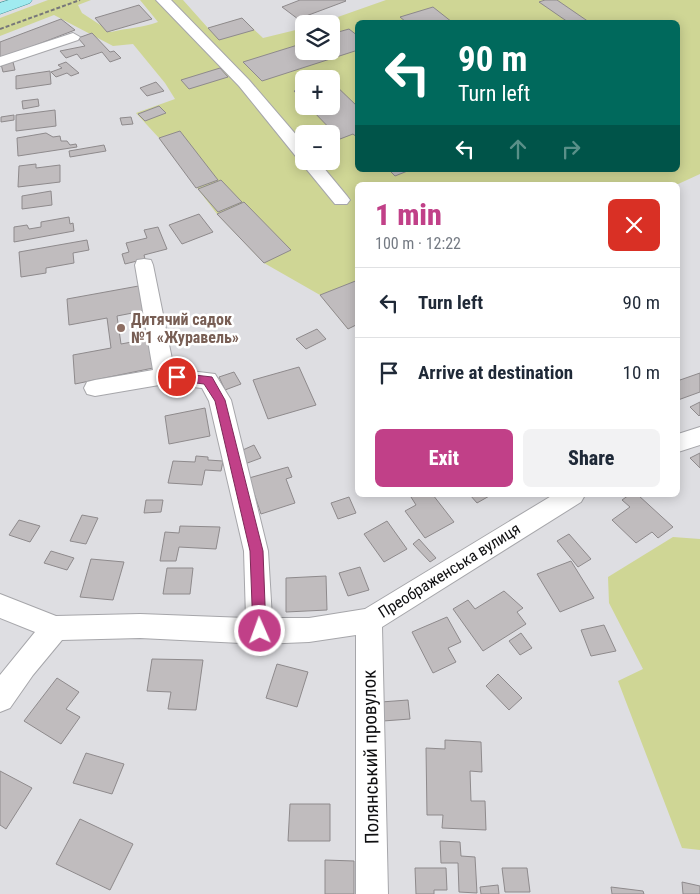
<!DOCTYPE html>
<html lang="en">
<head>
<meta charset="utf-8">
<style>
  :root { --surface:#fff; --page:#f2f2f3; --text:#1f2937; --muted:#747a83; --line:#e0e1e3; --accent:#c14088 }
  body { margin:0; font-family:"Roboto Condensed",sans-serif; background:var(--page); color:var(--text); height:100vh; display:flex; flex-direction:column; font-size:19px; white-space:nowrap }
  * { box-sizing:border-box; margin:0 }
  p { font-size:16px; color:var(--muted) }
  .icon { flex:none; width:28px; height:28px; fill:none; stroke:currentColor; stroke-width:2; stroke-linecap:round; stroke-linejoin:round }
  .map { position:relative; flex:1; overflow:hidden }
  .sheet { position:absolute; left:355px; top:182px; width:325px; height:315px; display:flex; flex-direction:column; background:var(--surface); border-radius:8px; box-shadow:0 2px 12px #0003 }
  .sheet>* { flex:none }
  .top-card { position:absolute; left:355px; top:20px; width:325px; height:152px; border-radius:8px; box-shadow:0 2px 12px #0003; background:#00695c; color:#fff; overflow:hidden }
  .controls { position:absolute; left:295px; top:15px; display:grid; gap:10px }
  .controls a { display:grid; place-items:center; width:45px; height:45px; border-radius:8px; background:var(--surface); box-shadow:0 2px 12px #0003; font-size:25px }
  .pin { position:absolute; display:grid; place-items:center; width:42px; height:42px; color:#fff; margin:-21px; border:2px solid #fff; border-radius:50%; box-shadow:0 1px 5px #0007 }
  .me { position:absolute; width:55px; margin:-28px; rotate:358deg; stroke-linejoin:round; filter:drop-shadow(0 0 4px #0008) }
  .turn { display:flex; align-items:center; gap:18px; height:105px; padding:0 20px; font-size:22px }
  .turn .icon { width:65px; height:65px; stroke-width:2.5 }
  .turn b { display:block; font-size:35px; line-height:42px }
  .lanes { display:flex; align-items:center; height:48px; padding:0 20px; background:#0003; justify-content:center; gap:25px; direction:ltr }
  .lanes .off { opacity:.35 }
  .round { display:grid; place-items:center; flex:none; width:52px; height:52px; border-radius:8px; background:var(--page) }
  .head { display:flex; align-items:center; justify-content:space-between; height:85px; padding:0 20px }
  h1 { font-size:30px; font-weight:800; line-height:38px; color:var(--accent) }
  .cta { display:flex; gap:10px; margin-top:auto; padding:10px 20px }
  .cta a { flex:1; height:58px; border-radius:8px; background:var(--accent); color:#fff; font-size:20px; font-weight:800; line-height:58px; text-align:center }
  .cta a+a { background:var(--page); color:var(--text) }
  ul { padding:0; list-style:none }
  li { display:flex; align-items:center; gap:15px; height:70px; padding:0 20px; border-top:1px solid var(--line) }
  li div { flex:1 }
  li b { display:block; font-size:19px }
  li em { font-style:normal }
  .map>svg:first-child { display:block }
</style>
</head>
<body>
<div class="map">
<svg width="700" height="894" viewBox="0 0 700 894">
  <rect width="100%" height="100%" fill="#dedee2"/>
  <!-- green -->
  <path fill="#cfd695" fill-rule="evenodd" d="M48 0H91L78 5 82 13 111 32C127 28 142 28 158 22L140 0H183L208 28 242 18 263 38 304 28V51H331V24H318L386 0H700V174L676 185H358L357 324 348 329 320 295 264 263 217 214 159 138 136 113 175 99 165 83 133 44 113 46 54 15 0 36V18ZM358 22H678V170H358ZM304 79H331V106H304ZM304 134H331V161H304Z
    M673 537 700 539V850L682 848 618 681 643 669 609 603 608 577Z"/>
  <!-- building -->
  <path fill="#c0bcbe" stroke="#8e8a8c" d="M300 0H345L346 1 298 19 282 7Z
    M545 0H557L589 22H568L539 2Z
    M139 5 152 19 107 32 95 18Z
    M433 7 452 22H406L400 17Z
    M242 18 254 30 219 40 208 28Z
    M61 19 75 30 2 58 0 56V42Z
    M349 29 358 36V50L262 81 243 62 304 43V51H331V34Z
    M92 33 110 52 114 51 121 58 110 62 102 52 81 59 77 54 66 58 60 51 85 46 78 38Z
    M13 62 15 70 3 72 1 64Z
    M66 62 79 73 71 76 67 73 56 77 51 72 62 68 58 65Z
    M220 68 228 77 189 89 181 80Z
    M50 71 51 84 16 89V76Z
    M331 81 358 107V138L353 134 340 139 308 106H331Z
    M156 82 164 91 147 96 140 88Z
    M304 88V102L294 91Z
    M38 99 39 106 23 109 22 101Z
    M159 106 166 113 145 121 138 114Z
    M55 110 56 126 16 131V115Z
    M14 115V120L1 122V117Z
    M131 117 133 124 122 125 120 118Z
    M180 131 218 180 196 188 159 138Z
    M46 133 53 137 60 136 61 141H67L70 145 76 144 77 147 18 156 17 138Z
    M104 145 106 151 70 157 69 151Z
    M36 164V168L60 165V182L18 187 19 166Z
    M389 170H410L395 176Z
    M221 180 242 202 218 212 198 189Z
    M51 191 52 205 22 209V196Z
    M244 202 291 250 264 263 217 214Z
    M199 214 213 232 182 244 169 225Z
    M69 217 70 224 73 223 74 231 14 242V227L27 225 29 229 41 227V222Z
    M158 227 167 249 144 255 145 259 125 264 122 254 129 252 126 243 147 238 144 230Z
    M87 240 89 250 73 253 74 263 46 268V273L21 277 19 252Z
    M358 280V324L348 329 320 295Z
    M144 285 148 310 117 316 121 344 153 338 158 367 75 384 73 355 111 348 107 318 69 325 67 299Z
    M317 329 326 339 306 349 296 339Z
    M299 367 316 405 268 419 253 380Z
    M234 372 241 384 225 390 219 377Z
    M700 373V392L678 400V377L680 380Z
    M700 402V415L699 416 690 407Z
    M205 408 210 436 169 444 165 416Z
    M254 445 261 458 242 465 236 453Z
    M700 453V468L690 458Z
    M196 456 208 457V460L223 461 221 471 205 470 202 485 168 483 173 461 195 462Z
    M288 467 292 477 286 479 295 503 261 514 249 478Z
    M415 495H433L454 522 425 538 405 511 416 505 411 497Z
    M470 495H491L477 503Z
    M629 495H638L673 527 658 538 652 532 636 543 612 520 630 507 622 500Z
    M349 497 356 513 338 519 331 503Z
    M146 500H163L161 512 144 513Z
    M82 515 98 518 86 544 70 541Z
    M19 520 40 526 30 542 9 535Z
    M387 521 407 549 384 562 364 534Z
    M180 526 220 527 216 549 179 547 176 561H160L165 532 179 533Z
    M569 534 591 559 578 567 557 541Z
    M419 539 436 558 430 562 413 544Z
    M51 551 74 558 67 570 44 563Z
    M91 559 124 562 113 600 80 597Z
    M571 561 594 598 560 612 537 574Z
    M360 567 369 590 348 596 339 573Z
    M167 568H193L190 594H163Z
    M326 576 327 610 286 612V578Z
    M504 591 523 608 517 612 526 624 483 651 453 609 468 600 475 609Z
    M447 617 461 642 448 648 456 662 433 673 412 632Z
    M604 625 616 651 591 656 581 630Z
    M521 633 532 648 520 655 509 641Z
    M152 659 203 660 196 710 168 709 171 692 147 691Z
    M277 664 308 672 297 707 266 698Z
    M498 674 522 698 509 710 486 686Z
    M57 678 79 692 66 709 80 717 61 744 24 721Z
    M408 700 410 719 383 721 381 702Z
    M445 740 481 742 482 772 470 771 471 801H485L486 830 442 828 443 815H427L426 748 445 749Z
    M86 753 124 764 112 794 73 783Z
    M0 771 32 788 6 829 0 825Z
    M290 804H330V841H288Z
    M80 819 133 844 110 890 56 864Z
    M440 841 460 842 461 856 475 857 477 893 459 892 458 863H441Z
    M325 860 354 861V894H325Z
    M415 868H446L447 890H434V894H416Z
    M502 868H527L530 892H505Z
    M682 882 700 886V894H683Z
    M498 885 499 894H481L480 887Z
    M611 887 643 891 644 894H612Z"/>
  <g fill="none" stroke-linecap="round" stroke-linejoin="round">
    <!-- minor casing -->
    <g stroke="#a6a6aa" stroke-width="2">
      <path id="minor" d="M156 0H171L249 80 304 144V161H318L347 196 350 200 347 204H335L303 165 302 159H298L239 86Z
        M73 33 80 37 78 40 0 66V57Z
        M144 259 151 260 153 265 174 369 215 374 231 400 268 551 272 618H309L365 609 553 495H585L581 502 382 627 388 894H356V635L309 642 260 644 140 638 62 640 33 675 10 708 0 712V675L35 632 0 618V594L56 616 140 614 246 618 244 551 209 401 202 388 165 384 95 396 87 394 84 388 87 382 95 380 153 370 135 265 137 260Z
        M700 427V445L678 452V434Z"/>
    </g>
    <!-- major casing -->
    <g stroke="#44969b" stroke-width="1">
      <path id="major" d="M9 0H32L30 3 0 14V3Z"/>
    </g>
    <!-- path -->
    <path stroke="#77777a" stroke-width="2" stroke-dasharray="4 2" stroke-linecap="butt" d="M0 29 80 0"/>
    <!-- minor -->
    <use href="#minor" fill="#fff" fill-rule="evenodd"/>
    <!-- major -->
    <use href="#major" fill="#a0ebf0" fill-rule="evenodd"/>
  </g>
  <!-- route -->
  <path fill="#c14088" stroke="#7d2a58" d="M177 373 212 377 225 400 263 551 266 631 264 636 260 638 255 636 253 631 250 551 215 401 204 384 173 380 171 377Z"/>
  <!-- markers -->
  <circle fill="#8d6e63" stroke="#fff" stroke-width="2" cx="121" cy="328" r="5"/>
  <g text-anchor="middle" stroke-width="5" stroke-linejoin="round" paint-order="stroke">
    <!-- education labels -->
    <g font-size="16" font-weight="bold" fill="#785e54" stroke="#fff" text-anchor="start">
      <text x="131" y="325">Дитячий садок<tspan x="131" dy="18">№1 «Журавель»</tspan></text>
    </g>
    <!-- street labels -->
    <g font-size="16" fill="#0f0f11" stroke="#fff">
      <text transform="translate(449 570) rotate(-32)" y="6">Преображенська вулиця</text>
    </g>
    <!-- near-street labels -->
    <g font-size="19" fill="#0f0f11" stroke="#fff">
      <text transform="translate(370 757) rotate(-91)" y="7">Полянський провулок</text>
    </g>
  </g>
</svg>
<div class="controls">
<a><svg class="icon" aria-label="layers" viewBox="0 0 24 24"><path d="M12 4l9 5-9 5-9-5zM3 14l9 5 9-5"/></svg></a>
<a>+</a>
<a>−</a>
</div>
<div class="pin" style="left:177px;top:377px;background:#d93025"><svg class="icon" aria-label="arrive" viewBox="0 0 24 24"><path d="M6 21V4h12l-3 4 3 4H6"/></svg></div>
<svg class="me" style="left:260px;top:631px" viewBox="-20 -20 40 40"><circle r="17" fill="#c14088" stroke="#fff" stroke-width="3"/><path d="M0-11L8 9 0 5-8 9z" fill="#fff"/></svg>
<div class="top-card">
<div class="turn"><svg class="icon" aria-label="left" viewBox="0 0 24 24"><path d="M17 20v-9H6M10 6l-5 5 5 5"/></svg><div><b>90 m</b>Turn left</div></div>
<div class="lanes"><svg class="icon" aria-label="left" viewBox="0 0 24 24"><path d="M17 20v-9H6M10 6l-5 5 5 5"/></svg><svg class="icon off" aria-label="ahead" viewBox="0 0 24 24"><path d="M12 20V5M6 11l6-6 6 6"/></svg><svg class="icon off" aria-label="right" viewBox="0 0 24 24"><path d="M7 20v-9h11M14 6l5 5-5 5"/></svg></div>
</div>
<section class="sheet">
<div class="head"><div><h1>1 min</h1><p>100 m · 12:22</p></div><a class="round" style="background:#d93025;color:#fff"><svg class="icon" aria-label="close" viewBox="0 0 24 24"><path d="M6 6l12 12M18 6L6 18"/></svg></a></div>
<ul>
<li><svg class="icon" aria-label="left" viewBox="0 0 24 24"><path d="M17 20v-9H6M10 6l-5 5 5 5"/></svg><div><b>Turn left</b></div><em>90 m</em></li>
<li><svg class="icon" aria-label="arrive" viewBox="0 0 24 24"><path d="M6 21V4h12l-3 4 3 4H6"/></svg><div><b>Arrive at destination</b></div><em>10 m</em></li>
</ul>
<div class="cta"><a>Exit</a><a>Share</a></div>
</section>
</div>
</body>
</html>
